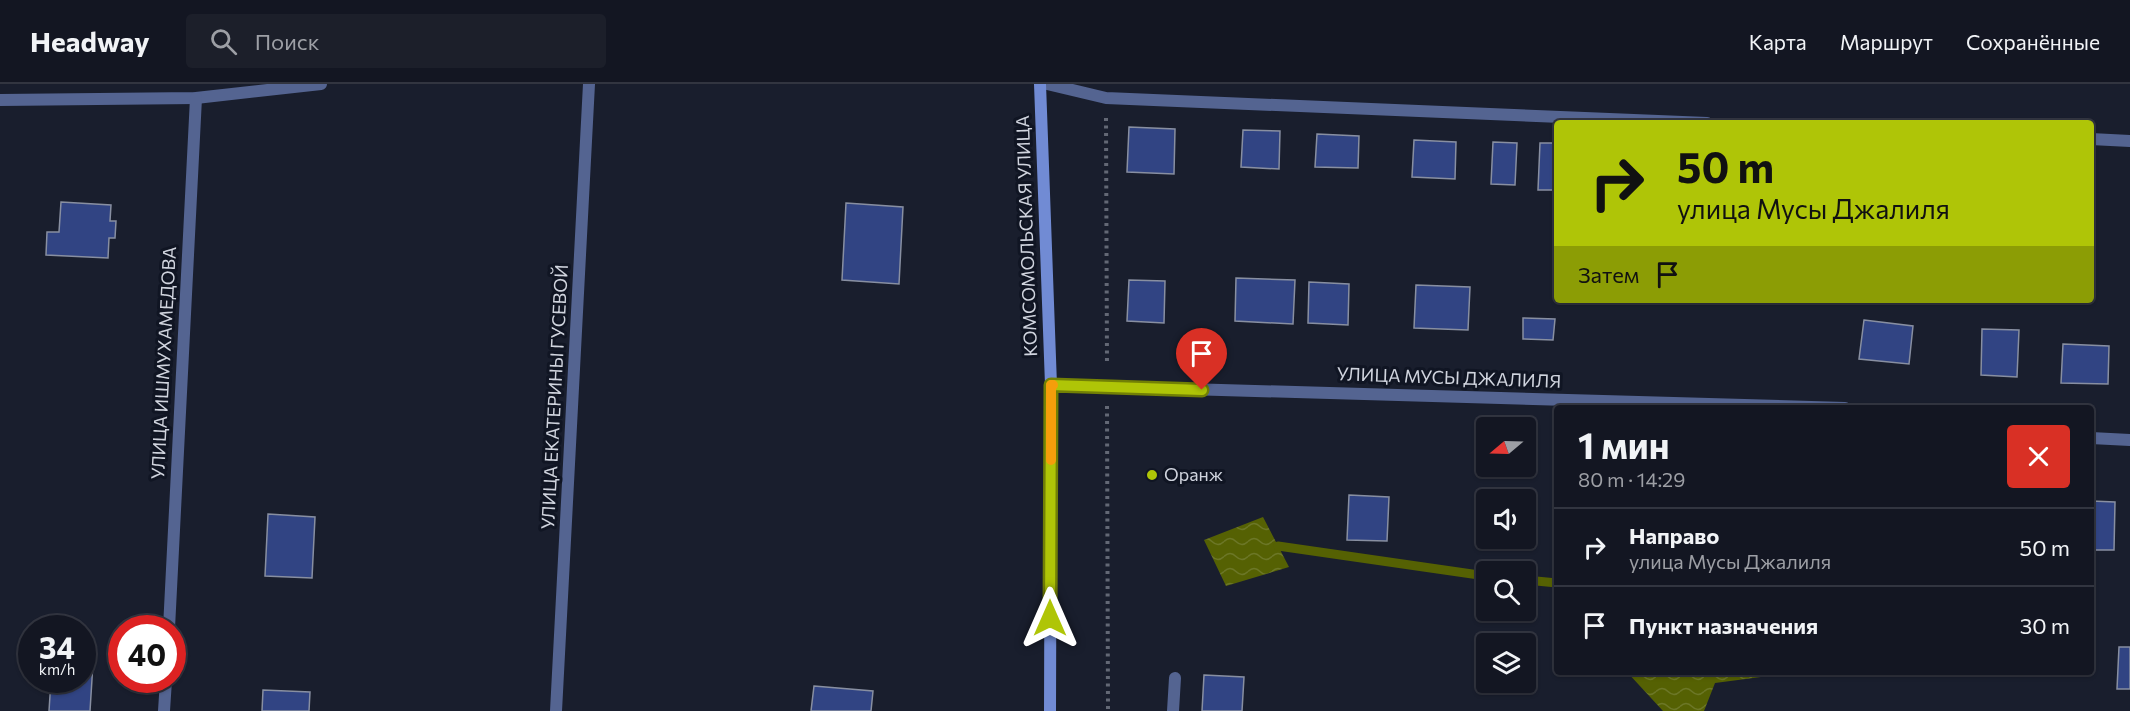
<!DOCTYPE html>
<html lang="ru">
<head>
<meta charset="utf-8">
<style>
  :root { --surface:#131622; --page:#1c1f2a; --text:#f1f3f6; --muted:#9d9fa5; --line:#323540 }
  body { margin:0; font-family:Commissioner,sans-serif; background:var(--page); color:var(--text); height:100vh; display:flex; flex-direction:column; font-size:22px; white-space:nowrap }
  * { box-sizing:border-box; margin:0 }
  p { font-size:20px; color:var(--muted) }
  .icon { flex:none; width:33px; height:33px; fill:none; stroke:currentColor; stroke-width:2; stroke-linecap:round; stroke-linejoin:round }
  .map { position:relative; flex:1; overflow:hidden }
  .panel { position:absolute; left:1554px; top:321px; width:540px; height:270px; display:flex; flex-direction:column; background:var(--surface); border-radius:6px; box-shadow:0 2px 4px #0004,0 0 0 2px var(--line) }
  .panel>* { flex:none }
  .guide { position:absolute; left:1554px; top:36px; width:540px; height:183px; border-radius:6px; box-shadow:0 2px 4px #0004,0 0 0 2px var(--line); background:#afc507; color:#111; overflow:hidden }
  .needle { width:39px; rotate:251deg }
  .tools { position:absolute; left:1476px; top:333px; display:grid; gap:12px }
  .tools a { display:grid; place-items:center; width:60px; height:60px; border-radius:6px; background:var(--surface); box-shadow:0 2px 4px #0004,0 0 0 2px var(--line); font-size:30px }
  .speed { position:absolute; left:18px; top:531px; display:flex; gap:12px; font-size:30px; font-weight:700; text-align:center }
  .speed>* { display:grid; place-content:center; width:78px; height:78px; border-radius:50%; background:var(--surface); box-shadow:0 2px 4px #0004,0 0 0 2px var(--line); line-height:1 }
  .speed small { font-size:15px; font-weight:400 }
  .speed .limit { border:9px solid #d22; background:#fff; color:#111 }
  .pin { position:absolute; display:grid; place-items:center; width:51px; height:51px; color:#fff; margin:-62px -26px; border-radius:50% 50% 50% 0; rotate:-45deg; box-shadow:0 0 6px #0007 }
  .pin .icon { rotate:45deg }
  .me { position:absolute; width:66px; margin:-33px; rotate:0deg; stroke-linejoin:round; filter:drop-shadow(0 0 4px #0008) }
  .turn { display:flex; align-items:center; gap:21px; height:126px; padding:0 24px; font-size:27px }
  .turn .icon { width:78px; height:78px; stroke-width:2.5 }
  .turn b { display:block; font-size:42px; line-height:51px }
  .then { display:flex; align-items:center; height:57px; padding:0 24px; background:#0003; gap:12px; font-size:22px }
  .round { display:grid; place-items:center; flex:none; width:63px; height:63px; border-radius:6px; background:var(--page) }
  .overview { display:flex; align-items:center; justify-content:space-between; height:102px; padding:0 24px }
  h1 { font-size:36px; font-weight:700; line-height:45px }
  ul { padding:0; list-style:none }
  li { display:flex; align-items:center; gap:18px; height:78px; padding:0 24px; border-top:2px solid var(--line) }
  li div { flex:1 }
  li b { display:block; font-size:22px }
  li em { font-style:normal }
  header { display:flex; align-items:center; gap:36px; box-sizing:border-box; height:84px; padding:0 30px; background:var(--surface); border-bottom:2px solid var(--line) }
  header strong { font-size:28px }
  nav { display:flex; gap:33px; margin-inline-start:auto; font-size:21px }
  .search { width:420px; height:54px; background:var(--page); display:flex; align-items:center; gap:15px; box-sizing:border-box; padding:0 21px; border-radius:6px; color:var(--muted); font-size:22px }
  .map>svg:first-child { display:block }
</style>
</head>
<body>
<header>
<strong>Headway</strong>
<div class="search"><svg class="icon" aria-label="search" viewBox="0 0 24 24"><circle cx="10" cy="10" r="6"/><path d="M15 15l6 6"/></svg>Поиск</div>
<nav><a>Карта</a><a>Маршрут</a><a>Сохранённые</a></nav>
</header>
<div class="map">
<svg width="2130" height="627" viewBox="0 0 2130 627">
  <defs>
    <pattern id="water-waves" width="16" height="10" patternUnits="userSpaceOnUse" patternTransform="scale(1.5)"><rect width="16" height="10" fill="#556103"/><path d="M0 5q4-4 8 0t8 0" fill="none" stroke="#6c7727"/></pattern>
  </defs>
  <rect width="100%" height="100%" fill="#191e2d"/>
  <!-- water -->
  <path fill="url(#water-waves)" d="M1263 433 1289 483 1226 502 1204 456Z
    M1627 588H1799L1715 599 1704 627H1663Z"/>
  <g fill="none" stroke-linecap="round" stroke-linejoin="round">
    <!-- stream -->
    <path stroke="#556103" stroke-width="9" d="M1278 462 1486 492
      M1526 496 1557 499"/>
  </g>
  <!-- building -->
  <path fill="#314483" stroke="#888fa1" stroke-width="1.5" d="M1129 43 1175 45 1174 90 1127 88Z
    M1243 46 1280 47 1279 85 1241 83Z
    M1317 50 1359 52 1358 84 1315 83Z
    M1414 56 1456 58 1455 95 1412 93Z
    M1493 58 1517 59 1515 101 1491 100Z
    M1540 59H1557V106H1538Z
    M61 118 111 121 110 137H116L115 154H109L108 174 46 171 47 148H59Z
    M846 119 903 123 899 200 842 196Z
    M1236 194 1295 196 1293 240 1235 237Z
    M1129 196 1165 197 1164 239 1127 237Z
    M1309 198 1349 200 1348 241 1308 239Z
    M1416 201 1470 203 1468 246 1414 244Z
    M1523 234 1555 235 1553 256 1523 255Z
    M1864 236 1913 242 1909 280 1859 275Z
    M1982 245 2019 246 2017 293 1981 291Z
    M2063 260 2109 262 2108 300 2061 299Z
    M1349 411 1389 413 1387 457 1347 456Z
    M2091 417 2115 418 2114 466H2091Z
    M268 430 315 433 312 494 265 492Z
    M2119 563H2130V605H2117Z
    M82 578 93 579 90 627H49L51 596H82Z
    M1204 591 1244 593 1242 627H1202Z
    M814 602 873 607 871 627H811Z
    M263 606 310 608 309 627H262Z"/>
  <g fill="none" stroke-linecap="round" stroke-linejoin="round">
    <!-- path -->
    <path stroke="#636875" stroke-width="4" stroke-dasharray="3 4.5" stroke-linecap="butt" d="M1106 34 1107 281
      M1107 322 1108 627"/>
    <!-- lane -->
    <path stroke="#546491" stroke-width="12" d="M0 16 196 14 321 0
      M1173 627 1175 594"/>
    <!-- street -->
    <path stroke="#546491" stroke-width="12" d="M1047 0 1106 14 1707 39
      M2091 55 2130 57
      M1051 301 1845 324
      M2091 354 2130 356
      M169 544 196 14
      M164 627 166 596
      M556 627 589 0"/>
    <!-- secondary -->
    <path stroke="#718bd4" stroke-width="12" d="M1040 0 1051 301 1050 627"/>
  </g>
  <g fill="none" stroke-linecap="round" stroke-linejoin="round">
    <!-- route casing -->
    <g stroke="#728005" stroke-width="15">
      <path id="route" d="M1050 534 1051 301 1202 306"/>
    </g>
    <!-- route -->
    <use href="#route" stroke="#afc507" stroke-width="10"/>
    <!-- slow -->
    <path stroke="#f59e0b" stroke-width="10" d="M1051 376V301H1053"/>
  </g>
  <!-- markers -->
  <circle fill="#afc507" stroke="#101523" stroke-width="2" cx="1152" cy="391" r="6"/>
  <g text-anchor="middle" stroke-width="6" stroke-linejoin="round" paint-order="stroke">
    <!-- street labels -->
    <g font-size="18" fill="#d0d4de" stroke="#101523">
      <text transform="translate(1027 152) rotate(-92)" y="6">КОМСОМОЛЬСКАЯ УЛИЦА</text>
      <text transform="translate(164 279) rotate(-87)" y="6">УЛИЦА ИШМУХАМЕДОВА</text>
      <text transform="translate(1449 294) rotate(2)" y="6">УЛИЦА МУСЫ ДЖАЛИЛЯ</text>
      <text transform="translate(555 313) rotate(-87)" y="6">УЛИЦА ЕКАТЕРИНЫ ГУСЕВОЙ</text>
    </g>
    <!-- poi labels -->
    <g font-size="18" fill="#d0d4de" stroke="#101523" text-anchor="start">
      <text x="1164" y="397">Оранж</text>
    </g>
  </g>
</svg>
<div class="tools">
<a><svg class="needle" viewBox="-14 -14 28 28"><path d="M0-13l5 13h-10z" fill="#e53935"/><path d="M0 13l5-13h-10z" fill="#9d9fa5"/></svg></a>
<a><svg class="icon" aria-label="sound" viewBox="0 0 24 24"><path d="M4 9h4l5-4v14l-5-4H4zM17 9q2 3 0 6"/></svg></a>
<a><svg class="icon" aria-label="search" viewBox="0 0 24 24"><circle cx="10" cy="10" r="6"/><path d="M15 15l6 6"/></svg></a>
<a><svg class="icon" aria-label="layers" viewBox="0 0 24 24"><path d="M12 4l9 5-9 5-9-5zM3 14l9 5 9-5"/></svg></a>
</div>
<div class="speed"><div>34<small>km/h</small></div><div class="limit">40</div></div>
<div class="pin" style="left:1202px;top:306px;background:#d93025"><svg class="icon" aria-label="arrive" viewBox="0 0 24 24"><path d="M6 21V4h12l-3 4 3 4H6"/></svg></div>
<svg class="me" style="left:1050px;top:534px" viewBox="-20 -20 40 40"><path d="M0-17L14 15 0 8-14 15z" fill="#afc507" stroke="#fff" stroke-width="4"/></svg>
<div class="guide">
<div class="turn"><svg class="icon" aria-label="right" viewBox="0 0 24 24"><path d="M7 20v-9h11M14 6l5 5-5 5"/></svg><div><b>50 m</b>улица Мусы Джалиля</div></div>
<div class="then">Затем<svg class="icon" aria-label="arrive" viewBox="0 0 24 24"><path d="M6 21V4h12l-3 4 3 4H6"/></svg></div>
</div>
<section class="panel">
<div class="overview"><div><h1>1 мин</h1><p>80 m · 14:29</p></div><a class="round" style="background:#d93025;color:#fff"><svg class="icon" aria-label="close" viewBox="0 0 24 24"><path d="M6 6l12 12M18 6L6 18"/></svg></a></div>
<ul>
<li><svg class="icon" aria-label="right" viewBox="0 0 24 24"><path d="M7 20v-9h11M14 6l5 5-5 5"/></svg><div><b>Направо</b><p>улица Мусы Джалиля</p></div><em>50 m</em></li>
<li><svg class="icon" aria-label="arrive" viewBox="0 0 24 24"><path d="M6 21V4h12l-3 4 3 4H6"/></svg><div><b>Пункт назначения</b></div><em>30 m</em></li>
</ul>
</section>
</div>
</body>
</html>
